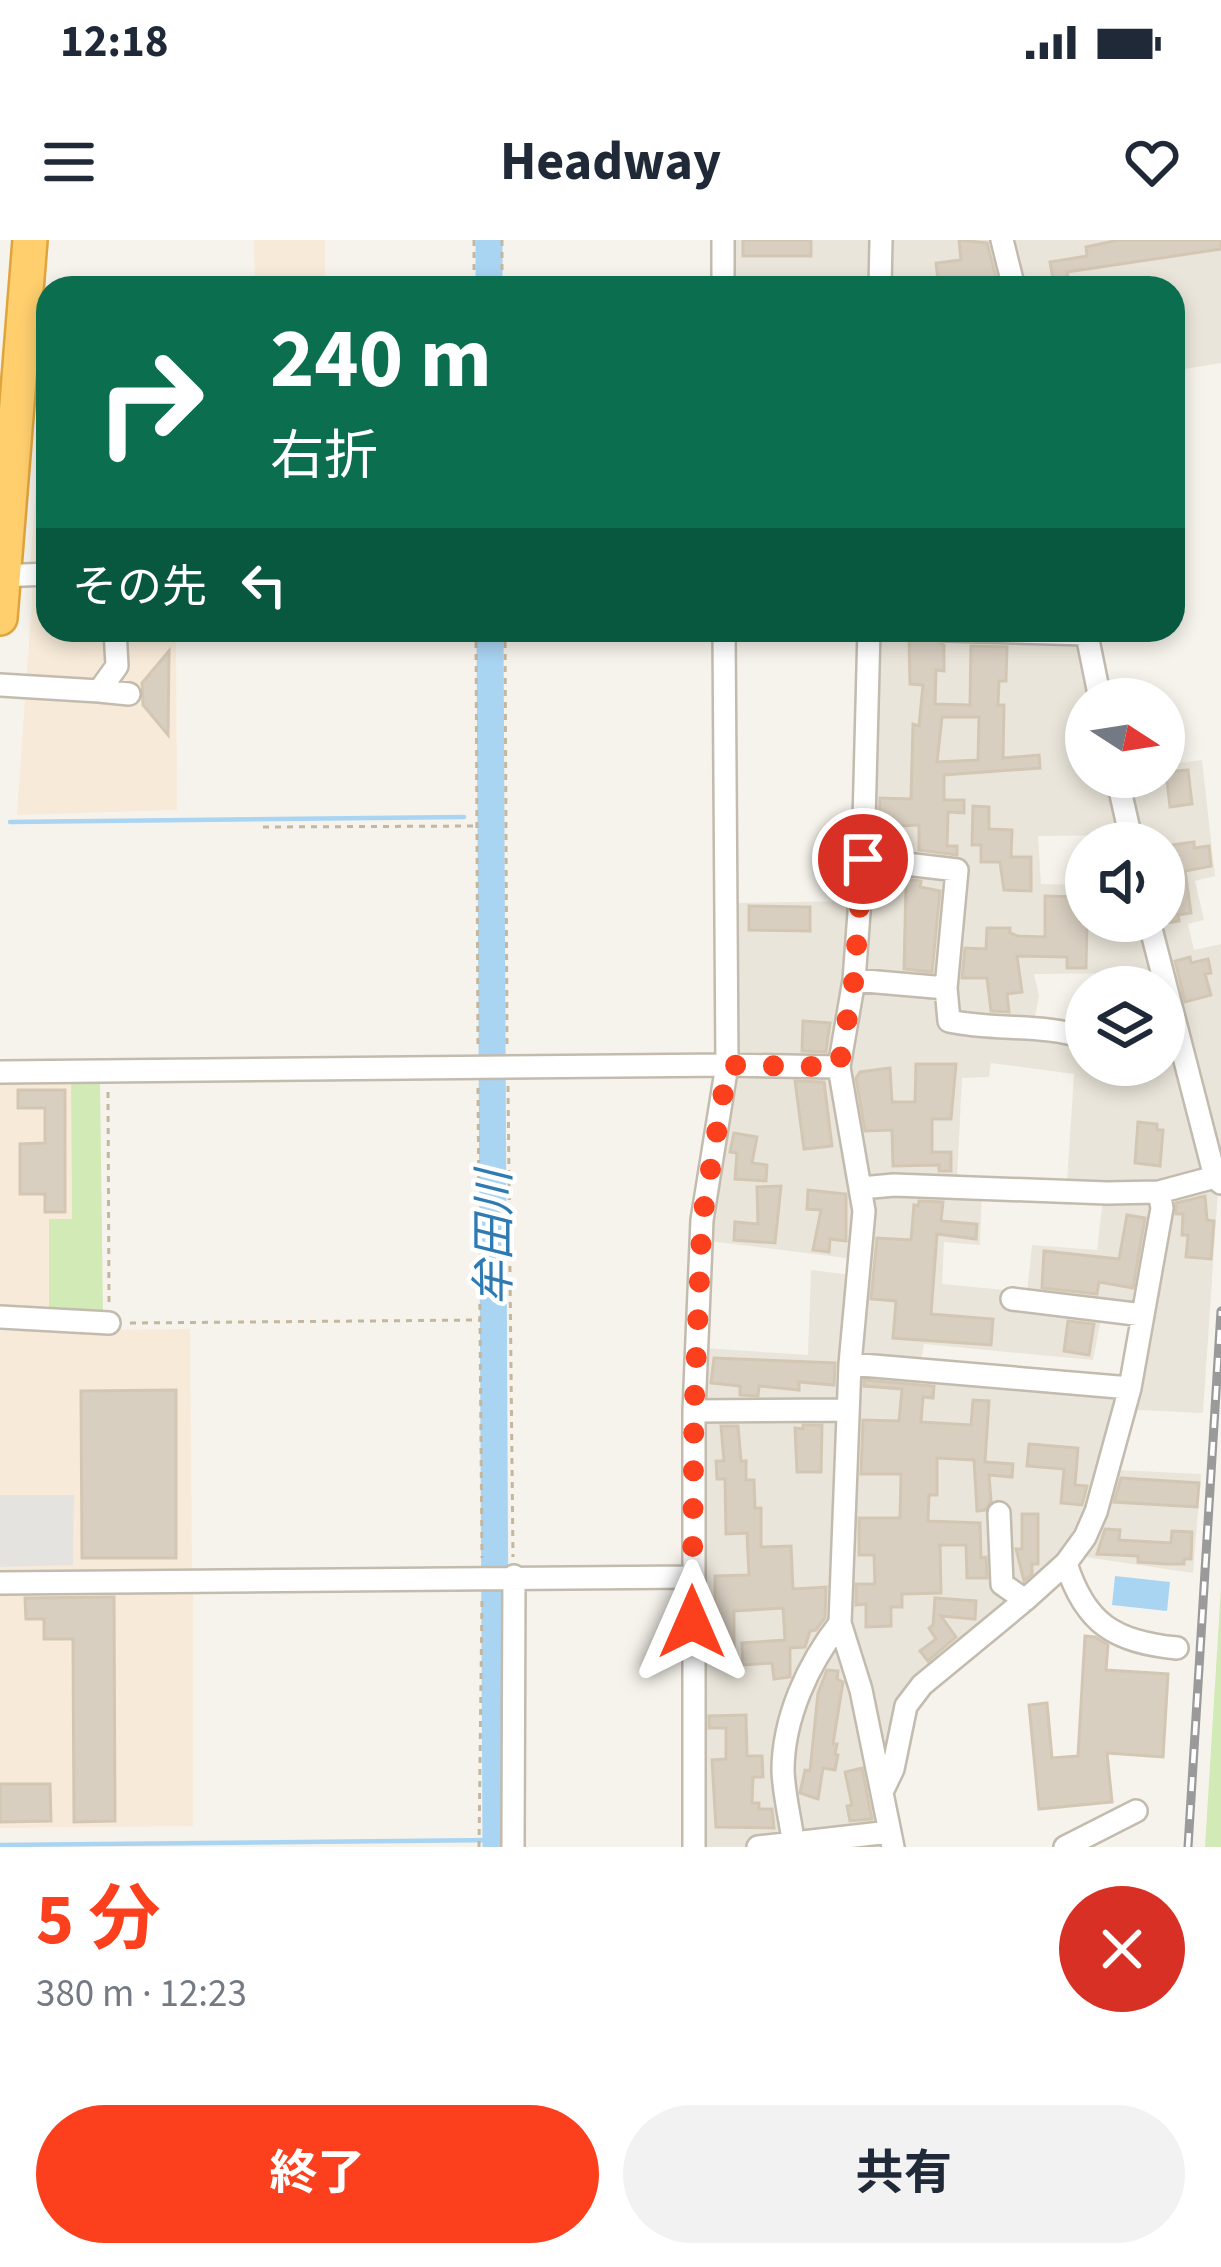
<!DOCTYPE html>
<html lang="ja">
<head>
<meta charset="utf-8">
<style>
  :root { --surface:#fff; --page:#f2f2f3; --text:#1f2937; --muted:#747a83; --accent:#fc3f1d }
  body { margin:0; font-family:"Source Sans 3","Noto Sans JP",sans-serif; background:var(--page); color:var(--text); height:100vh; display:flex; flex-direction:column; font-size:45px; white-space:nowrap }
  * { box-sizing:border-box; margin:0 }
  p { font-size:39px; color:var(--muted) }
  .icon { flex:none; width:66px; height:66px; fill:none; stroke:currentColor; stroke-width:2; stroke-linecap:round; stroke-linejoin:round }
  .map { position:relative; height:1607px; overflow:hidden }
  .drawer { display:flex; flex-direction:column; background:var(--surface); flex:1 }
  .drawer>* { flex:none }
  .hud { position:absolute; left:36px; top:36px; width:1149px; height:366px; border-radius:36px; box-shadow:0 6px 18px #0003; background:#0b6e4f; color:#fff; overflow:hidden }
  .needle { width:78px; rotate:102deg }
  .buttons { position:absolute; left:1065px; top:438px; display:grid; gap:24px }
  .buttons a { display:grid; place-items:center; width:120px; height:120px; border-radius:50%; background:var(--surface); box-shadow:0 6px 18px #0003; font-size:60px }
  .pin { position:absolute; display:grid; place-items:center; width:102px; height:102px; color:#fff; margin:-51px; border:6px solid #fff; border-radius:50%; box-shadow:0 3px 12px #0007 }
  .me { position:absolute; width:132px; margin:-66px; rotate:0deg; stroke-linejoin:round; filter:drop-shadow(0 0 9px #0008) }
  .turn { display:flex; align-items:center; gap:42px; height:252px; padding:0 36px; font-size:54px }
  .turn .icon { width:156px; height:156px; stroke-width:2.5 }
  .turn b { display:block; font-size:84px; line-height:102px }
  .then { display:flex; align-items:center; height:114px; padding:0 36px; background:#0003; gap:24px; font-size:45px }
  .round { display:grid; place-items:center; flex:none; width:126px; height:126px; border-radius:63px; background:var(--page) }
  .overview { display:flex; align-items:center; justify-content:space-between; height:204px; padding:0 36px }
  h1 { font-size:72px; font-weight:700; line-height:90px; color:var(--accent) }
  .primary-button { display:flex; gap:24px; margin-top:auto; padding:24px 36px }
  .primary-button a { flex:1; height:138px; border-radius:72px; background:var(--accent); color:#fff; font-size:48px; font-weight:700; line-height:138px; text-align:center }
  .primary-button a+a { background:var(--page); color:var(--text) }
  .status { display:flex; justify-content:space-between; align-items:center; height:84px; padding:0 60px; background:var(--surface); direction:ltr }
  .status svg { height:33px; fill:currentColor }
  header { display:flex; justify-content:space-between; align-items:center; height:156px; padding:0 36px; background:var(--surface); font-size:54px; font-weight:700 }
  .map>svg:first-child { display:block }
</style>
</head>
<body>
<div class="status"><b>12:18</b><svg viewBox="0 0 49 12"><path d="M0 12V9h3v3zM5 12V6h3v6zM10 12V3h3v9zM15 12V0h3v12zM26 1h20v11H26zM47 4h2v5h-2z"/></svg></div>
<header><svg class="icon" aria-label="menu" viewBox="0 0 24 24"><path d="M4 6h16M4 12h16M4 18h16"/></svg>Headway<svg class="icon" aria-label="heart" viewBox="0 0 24 24"><path d="M12 20l-8-8c-3-5 5-10 8-4 3-6 11-1 8 4z"/></svg></header>
<div class="map">
<svg width="1221" height="1607" viewBox="0 0 1221 1607">
  <rect width="100%" height="100%" fill="#f6f3ec"/>
  <!-- residential -->
  <path fill="#eae5da" fill-rule="evenodd" d="M730 0H1221V123L1173 131V48H731Z
    M860 390H1090L1106 459H1086V537H1164V525L1202 520 1215 636 1195 641 1204 680 1188 684 1194 710 1221 704V907L1203 1173 1138 1170 1117 1230 1201 1234 1193 1333 1078 1316 926 1448 909 1473 892 1572 899 1607H700L704 1108 808 1115 811 1030 852 1035 854 1019 709 1001 735 663 852 661ZM1123 595 1125 603H1164V681H1086V645L1041 644 1038 596ZM1155 733 1164 747V825H1086V760L1078 759 1072 786 1034 782 1039 756 1034 734ZM991 823 1074 834 1066 958 1103 959 1097 1010 1032 1005 1027 1052 942 1044 944 1002 980 1005 982 942 957 940 962 838 989 837ZM1102 1074 1138 1079 1124 1146 920 1126 924 1104 1093 1120Z"/>
  <!-- commercial -->
  <path fill="#f7ead8" d="M254 0H325V48H255Z
    M48 88V327H30Z
    M33 345H48V390H176L177 570 17 575Z
    M71 841 72 979 49 980V1074L0 1070V842Z
    M190 1089 192 1332 0 1334V1091Z
    M193 1347V1586L0 1588V1349Z"/>
  <!-- green -->
  <path fill="#d2eab5" d="M71 841H100L103 1076 49 1074V979H72Z
    M1221 1347V1607H1205Z"/>
  <!-- parking -->
  <path fill="#e5e3e0" d="M0 1255H74L73 1325 0 1327Z"/>
  <!-- water -->
  <path fill="#a9d4f2" d="M1115 1336 1170 1342 1167 1371 1112 1365Z"/>
  <g fill="none" stroke-linecap="round" stroke-linejoin="round">
    <!-- stream -->
    <path stroke="#a9d4f2" stroke-width="4.5" d="M10 582 464 577
      M0 1605 495 1600"/>
    <!-- river -->
    <path stroke="#a9d4f2" stroke-width="27" d="M489 0V48
      M490 390 496 1607"/>
  </g>
  <!-- building -->
  <path fill="#d8cfc1" stroke="#d3c7b4" stroke-width="3" fill-rule="evenodd" d="M743 0H811V16H743Z
    M959 0 987 3 999 48H974L973 45 939 48 936 23 961 20Z
    M1119 0H1221V9L1067 32 1068 36 1053 39 1050 22 1087 16 1086 7Z
    M909 397 933 398 944 405V431L936 430 935 464 970 465 971 406 1007 407 1006 441H999L998 465H1004L1003 518 1039 515 1040 528 944 535V560H964V573L948 572 947 606H957V615L919 610V585L879 587 880 558 911 559 913 484 919 486 923 445 910 444ZM942 477H979L978 520 937 522Z
    M169 411 168 495 143 465 142 443Z
    M1188 530 1192 564 1170 567 1166 532Z
    M973 566 989 567V589L1012 590 1011 617H1031V651L1004 650 1000 622H981V605H972Z
    M1194 602V608L1209 606 1211 626 1185 631 1191 673 1178 675 1179 681 1165 683 1164 657 1171 656 1164 606Z
    M877 636 921 641 920 647 940 651 932 732 904 729 906 644 876 641Z
    M1045 656 1081 657 1080 681H1087L1086 728H1067V717L1017 716 1022 752 1007 754 1009 772 991 771 987 738H962L965 708 986 709 987 688H1010V693L1018 696 1045 697Z
    M749 666 810 667V691L749 690Z
    M1190 717 1191 723 1208 719 1211 733 1205 734 1211 755 1185 762 1175 721Z
    M803 781 830 783 826 812 802 811Z
    M916 824H956L951 879H932V912H951V931H939V925L893 926 892 890 865 891 856 838 860 832 890 828 892 862H915Z
    M795 841 824 842 832 906 804 909Z
    M18 850H65V972H45V954H20V904L45 903V868H18Z
    M1138 882 1157 884V890H1163L1160 926 1135 923Z
    M734 893 757 897 752 923 767 925 766 941 735 939 737 913 730 912Z
    M781 946 775 1003 734 1000 735 982 758 984 757 947Z
    M808 950 846 954V1001L830 999 829 1012 813 1010 821 970 807 969Z
    M1205 956 1207 980 1214 981 1211 1019 1186 1017 1188 995H1182L1183 974H1176V963Z
    M919 961 943 962 941 981 977 984 976 999 937 994 931 1074 993 1079 991 1105 893 1098 896 1061 871 1059 877 998 911 1000 914 965 918 966Z
    M1127 975 1145 978 1133 1048 1099 1042 1097 1054 1042 1048 1044 1011 1119 1019Z
    M1068 1081 1094 1084 1089 1115 1064 1111Z
    M714 1118 835 1123 834 1145 799 1142V1150L759 1146 758 1156 740 1155V1146L711 1143Z
    M864 1140 934 1146 933 1158 923 1157 921 1182 971 1185 973 1160 989 1161 985 1222 1013 1224 1012 1237 989 1235 991 1261 985 1270 977 1271 974 1220 937 1218V1255H929L928 1281 980 1283 981 1318 986 1317 987 1338H967L966 1305H940L941 1353 902 1354V1367H891V1386L866 1387V1364L856 1365V1344H875L874 1315H859V1278H900L901 1234H861L863 1180 899 1181 902 1149 864 1146Z
    M176 1150V1318H82L81 1151Z
    M803 1185H822L821 1232H797L795 1188 803 1189Z
    M721 1186H738L741 1221H746V1240H754L755 1268H761V1307L791 1306 793 1349 826 1347 825 1378 816 1390 810 1391 805 1407 790 1408V1437L774 1439 772 1423 743 1425 742 1403 785 1400 783 1368 734 1371V1409L715 1410V1336L749 1335 747 1293 726 1294 725 1239H717L716 1221H724Z
    M1029 1204 1078 1208 1075 1245 1087 1246 1082 1265 1061 1263 1064 1229 1027 1226Z
    M1121 1238 1199 1243 1197 1267 1114 1262Z
    M1022 1274H1038V1324H1032V1334L1024 1341 1016 1309H1022Z
    M1105 1289 1120 1290 1119 1300 1171 1303 1172 1291 1192 1292 1191 1319H1184V1324H1167L1138 1322V1316L1097 1314Z
    M114 1357 115 1581 74 1582 73 1399H44V1379H26L25 1358Z
    M935 1358 976 1361 975 1379 941 1376 956 1397 928 1421 920 1411 936 1399 929 1388 933 1385Z
    M1085 1396 1095 1397 1108 1405 1106 1430 1168 1434 1163 1517 1107 1513 1112 1562 1039 1569 1029 1465 1047 1463 1052 1518 1078 1516Z
    M827 1430 838 1431 837 1439 843 1442 833 1504H837L835 1514 838 1515 835 1530 823 1528 818 1559 800 1553 805 1530 810 1531 818 1453Z
    M746 1475 747 1516H762L763 1537H753L752 1563H759V1569H772L774 1588 716 1587 712 1520 726 1519V1488H709V1476Z
    M862 1528 872 1579 850 1581 847 1566 852 1565 845 1532Z
    M0 1544H50L51 1581 0 1582Z"/>
  <g fill="none" stroke-linecap="round" stroke-linejoin="round">
    <!-- minor casing -->
    <g stroke="#c2bbae" stroke-width="26">
      <path id="minor" d="M723 0V48
        M1002 0 1014 48
        M880 48 881 0
        M0 336 48 334
        M869 390 863 619 854 740 839 827 864 971 850 1124 840 1383 861 1450 893 1607
        M946 390 1086 394
        M1086 390 1100 459
        M0 445 99 451 117 426 115 390
        M99 451 129 454
        M1117 537 1132 603
        M863 619 957 630 946 748 949 781C995 791 1041 783 1086 798
        M1149 681 1215 937 1221 943
        M854 740 946 748
        M0 832 727 825 839 827
        M861 948 894 945 1107 953 1159 952 1215 937
        M1012 1059 1143 1075
        M0 1077 109 1083
        M850 1124 1130 1148
        M694 1171 848 1170
        M999 1273 1002 1344 1025 1360
        M1066 1323C1085 1384 1115 1402 1177 1408
        M0 1343 692 1337
        M882 1552 893 1529 906 1466 922 1445 1025 1360 1066 1323 1085 1297 1096 1272 1130 1148 1162 968 1159 952
        M513 1607 514 1336
        M694 1607V1171L702 980 727 825 724 390
        M758 1607 890 1592
        M794 1607C791 1582 784 1556 783 1531 783 1478 808 1424 840 1383
        M1065 1607 1136 1571"/>
    </g>
    <!-- highway casing -->
    <g stroke="#e0a43c" stroke-width="38">
      <path id="highway" d="M0 378 30 0"/>
    </g>
    <!-- path -->
    <path stroke="#c4b79f" stroke-width="3" stroke-dasharray="6 6" stroke-linecap="butt" d="M474 0V48
      M502 0V48
      M476 390 478 808
      M505 390 507 807
      M263 587 477 586
      M508 846 513 1317
      M478 848 482 1318
      M108 852 109 1064
      M130 1083 479 1080
      M479 1607 482 1358"/>
    <!-- minor -->
    <use href="#minor" stroke="#fff" stroke-width="21"/>
    <!-- highway -->
    <use href="#highway" stroke="#ffcf6e" stroke-width="33"/>
    <!-- rail casing -->
    <g stroke="#9a9a9a" stroke-width="9">
      <path id="rail" d="M1188 1607 1221 1071"/>
    </g>
    <!-- rail -->
    <use href="#rail" stroke="#fff" stroke-width="4.5" stroke-dasharray="14" stroke-linecap="butt"/>
  </g>
  <g fill="none" stroke-linecap="round" stroke-linejoin="round">
    <!-- route -->
    <path stroke="#fc3f1d" stroke-width="21" stroke-dasharray="0 37.8" d="M692 1382 694 1171 702 980 728 825 839 827 854 740 863 619"/>
  </g>
  <g text-anchor="middle" stroke-width="9" stroke-linejoin="round" paint-order="stroke">
    <!-- water labels -->
    <g font-size="45" font-style="italic" fill="#2e7ab2" stroke="#fff">
      <text transform="translate(493 998) rotate(-90)" y="16">牟田川</text>
    </g>
  </g>
</svg>
<div class="buttons">
<a><svg class="needle" viewBox="-14 -14 28 28"><path d="M0-13l5 13h-10z" fill="#e53935"/><path d="M0 13l5-13h-10z" fill="#747a83"/></svg></a>
<a><svg class="icon" aria-label="sound" viewBox="0 0 24 24"><path d="M4 9h4l5-4v14l-5-4H4zM17 9q2 3 0 6"/></svg></a>
<a><svg class="icon" aria-label="layers" viewBox="0 0 24 24"><path d="M12 4l9 5-9 5-9-5zM3 14l9 5 9-5"/></svg></a>
</div>
<div class="pin" style="left:863px;top:619px;background:#d93025"><svg class="icon" aria-label="arrive" viewBox="0 0 24 24"><path d="M6 21V4h12l-3 4 3 4H6"/></svg></div>
<svg class="me" style="left:692px;top:1382px" viewBox="-20 -20 40 40"><path d="M0-17L14 15 0 8-14 15z" fill="#fc3f1d" stroke="#fff" stroke-width="4"/></svg>
<div class="hud">
<div class="turn"><svg class="icon" aria-label="right" viewBox="0 0 24 24"><path d="M7 20v-9h11M14 6l5 5-5 5"/></svg><div><b>240 m</b>右折</div></div>
<div class="then">その先<svg class="icon" aria-label="left" viewBox="0 0 24 24"><path d="M17 20v-9H6M10 6l-5 5 5 5"/></svg></div>
</div>
</div>
<section class="drawer">
<div class="overview"><div><h1>5 分</h1><p>380 m · 12:23</p></div><a class="round" style="background:#d93025;color:#fff"><svg class="icon" aria-label="close" viewBox="0 0 24 24"><path d="M6 6l12 12M18 6L6 18"/></svg></a></div>
<div class="primary-button"><a>終了</a><a>共有</a></div>
</section>
</body>
</html>
